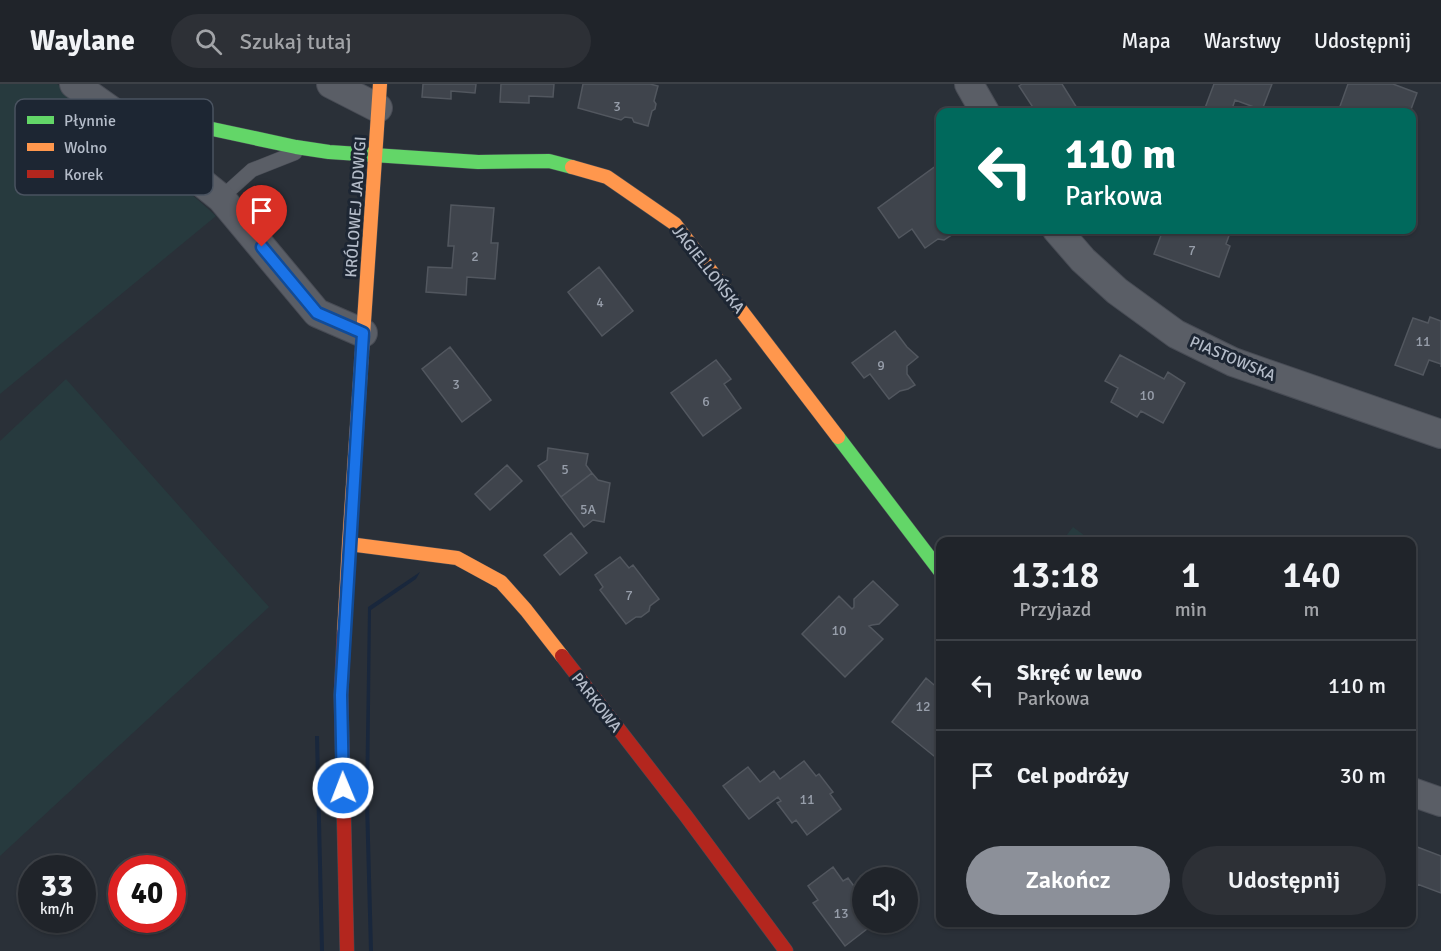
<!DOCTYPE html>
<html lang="pl">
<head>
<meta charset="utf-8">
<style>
  :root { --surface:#20242a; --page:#2d3036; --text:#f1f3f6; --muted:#a2a4a8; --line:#3d4147; --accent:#8c9099 }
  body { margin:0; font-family:Signika,sans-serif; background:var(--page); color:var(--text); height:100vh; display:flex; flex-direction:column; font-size:22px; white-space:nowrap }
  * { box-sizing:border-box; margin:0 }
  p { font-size:20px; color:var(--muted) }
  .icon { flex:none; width:33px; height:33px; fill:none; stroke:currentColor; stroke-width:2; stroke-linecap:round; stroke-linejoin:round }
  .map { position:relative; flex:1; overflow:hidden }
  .sheet { position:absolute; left:936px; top:453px; width:480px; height:390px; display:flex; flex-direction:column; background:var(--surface); border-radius:12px; box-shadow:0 2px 4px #0004,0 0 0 2px var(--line) }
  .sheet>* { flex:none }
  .hud { position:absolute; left:936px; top:24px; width:480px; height:126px; border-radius:12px; box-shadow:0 2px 4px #0004,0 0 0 2px var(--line); background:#00695c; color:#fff; overflow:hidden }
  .controls { position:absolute; left:852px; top:783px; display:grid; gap:12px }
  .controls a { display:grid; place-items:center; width:66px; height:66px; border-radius:50%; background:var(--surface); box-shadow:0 2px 4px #0004,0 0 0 2px var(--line); font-size:30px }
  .speed { position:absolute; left:18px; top:771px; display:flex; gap:12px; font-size:30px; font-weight:700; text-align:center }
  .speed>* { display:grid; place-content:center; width:78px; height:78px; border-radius:50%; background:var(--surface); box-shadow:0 2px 4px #0004,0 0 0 2px var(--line); line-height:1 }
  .speed small { font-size:15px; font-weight:400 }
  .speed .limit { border:9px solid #d22; background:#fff; color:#111 }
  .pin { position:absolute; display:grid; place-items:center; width:51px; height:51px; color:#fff; margin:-62px -26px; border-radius:50% 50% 50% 0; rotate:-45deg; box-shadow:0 0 6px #0007 }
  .pin .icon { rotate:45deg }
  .me { position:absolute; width:66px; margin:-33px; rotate:359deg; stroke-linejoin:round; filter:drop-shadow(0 0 4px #0008) }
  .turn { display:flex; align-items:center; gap:21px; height:126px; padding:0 30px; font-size:27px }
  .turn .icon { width:78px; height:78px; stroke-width:2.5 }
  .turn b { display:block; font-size:42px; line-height:51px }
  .eta { display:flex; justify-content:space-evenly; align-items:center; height:102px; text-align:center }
  .eta b { font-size:36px; font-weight:600; line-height:42px }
  .primary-button { display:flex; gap:12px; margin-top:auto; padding:12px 30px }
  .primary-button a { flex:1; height:69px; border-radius:36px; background:var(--accent); color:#fff; font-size:24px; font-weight:600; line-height:69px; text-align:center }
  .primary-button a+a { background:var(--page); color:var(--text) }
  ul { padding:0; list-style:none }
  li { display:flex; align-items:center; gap:18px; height:90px; padding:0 30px; border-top:2px solid var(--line) }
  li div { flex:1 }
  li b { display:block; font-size:22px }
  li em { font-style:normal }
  header { display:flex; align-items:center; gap:36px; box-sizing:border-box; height:84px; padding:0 30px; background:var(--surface); border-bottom:2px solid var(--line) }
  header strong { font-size:28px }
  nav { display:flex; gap:33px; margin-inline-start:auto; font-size:21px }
  .search { width:420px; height:54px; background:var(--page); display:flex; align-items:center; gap:15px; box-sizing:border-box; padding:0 21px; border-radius:33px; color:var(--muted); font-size:22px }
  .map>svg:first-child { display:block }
</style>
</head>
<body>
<header>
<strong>Waylane</strong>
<div class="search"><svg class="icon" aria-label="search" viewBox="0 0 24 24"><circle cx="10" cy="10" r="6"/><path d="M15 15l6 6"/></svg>Szukaj tutaj</div>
<nav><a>Mapa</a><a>Warstwy</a><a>Udostępnij</a></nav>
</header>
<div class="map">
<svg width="1441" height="867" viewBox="0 0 1441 867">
  <rect width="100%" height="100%" fill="#2a3038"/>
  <!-- green -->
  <path fill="#273a3e" d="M0 0H57L116 43 216 132 0 310Z
    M66 295 269 523 0 772V357Z
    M1073 443 1092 457H1062Z"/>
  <!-- water -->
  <path fill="#19273c" d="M420 488 416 495 371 526 369 719 373 867H369L365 718 368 523Z
    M315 652H319L324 867H320Z"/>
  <!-- building -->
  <path fill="#3f444c" stroke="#52575f" stroke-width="1.5" d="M423 0H476L475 9 451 7V15L422 13Z
    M501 0H554L553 13 529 12V19L500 18Z
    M583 0H650L658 2 654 17 656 20 655 25 652 27 648 42 634 38 632 34 625 33 621 36 578 24Z
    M1022 0H1062L1077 24 1071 28H1036L1019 2Z
    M1214 0H1272L1262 26 1235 16 1231 28H1218L1205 24Z
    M1348 0H1393L1417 9 1410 28H1347L1339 25Z
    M940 79V146H953V150L944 156 938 155 925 164 912 145 899 154 878 124Z
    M451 121 494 124 491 159H498L495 195 467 193 466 211 426 208 428 183 452 184 454 162H448Z
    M1163 146H1184L1190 148 1191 146H1231L1226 160 1230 162 1219 193 1154 170Z
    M599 183 633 227 602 252 568 208Z
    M1430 233 1441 237V283V280L1429 276 1423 291 1395 281 1413 234 1428 239Z
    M895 247 907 263 918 273 907 282V290L915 301 908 305 900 307 889 315 870 290 864 294 852 279Z
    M450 263 491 316 462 338 422 285Z
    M1120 271 1164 295 1168 288 1185 299 1163 339 1141 327 1137 333 1111 318 1118 304 1105 297Z
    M716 276 731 295 724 300 741 324 703 352 671 309Z
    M548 364 588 370 586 381 592 389 561 413 538 382 547 376Z
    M507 381 522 397 490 426 475 410Z
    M592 389 598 396 610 399 604 438 593 436 584 443 561 413Z
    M571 449 587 469 560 491 544 471Z
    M620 473 629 484 633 481 659 515 650 522 649 527 641 533H636L626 540 600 506 603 503 595 491Z
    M873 497 898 521 879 540 872 541 869 542 883 555 845 593 802 550 839 512 852 525 854 523V515Z
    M926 594 940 606V664L934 672 892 638Z
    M804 677 816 692 819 690 833 708 830 710 841 725 807 751 796 736 792 739 777 719 781 717 778 713 749 735 723 702 748 683 760 698 774 687 780 695Z
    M1412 761 1441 772V809L1417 800 1412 815Z
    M833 783 843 797 848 794 862 813V838H876L845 862 813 819 818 816 808 802Z"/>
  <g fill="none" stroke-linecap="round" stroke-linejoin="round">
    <!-- lane casing -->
    <g stroke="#484c55" stroke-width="15">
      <path id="lane" d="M221 114 252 86 295 69"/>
    </g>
    <!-- street casing -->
    <g stroke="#484c55" stroke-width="30">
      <path id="street" d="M74 0 119 32 221 114 317 229 363 249
        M331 0 378 24
        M969 0 985 28
        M1057 146 1083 176 1117 207 1176 250 1233 278 1441 350
        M1412 708 1441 718"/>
    </g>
    <!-- fast casing -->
    <g stroke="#484c55" stroke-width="15">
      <path id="fast" d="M119 32 203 43 296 63 329 68 478 78 549 77 572 83
        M838 353 940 487"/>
    </g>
    <!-- slow casing -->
    <g stroke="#484c55" stroke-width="15">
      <path id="slow" d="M572 83 607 93 675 140 838 353
        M349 460 457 474 501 498 526 526 562 572
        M344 549 349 460 380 0"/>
    </g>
    <!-- jam casing -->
    <g stroke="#484c55" stroke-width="15">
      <path id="jam" d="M344 549 341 611 347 867
        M562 572 686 732 786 867"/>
    </g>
    <!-- lane -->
    <use href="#lane" stroke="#5a5e66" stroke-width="14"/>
    <!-- street -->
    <use href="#street" stroke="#5a5e66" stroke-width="28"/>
    <!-- fast -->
    <use href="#fast" stroke="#63d668" stroke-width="14"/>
    <!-- slow -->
    <use href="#slow" stroke="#ff974d" stroke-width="14"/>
    <!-- jam -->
    <use href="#jam" stroke="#b3261e" stroke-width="14"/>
  </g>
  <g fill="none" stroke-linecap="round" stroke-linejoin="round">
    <!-- route casing -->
    <g stroke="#114b97" stroke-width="15">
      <path id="route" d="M262 163 317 229 363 249 341 611 343 704"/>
    </g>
    <!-- route -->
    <use href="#route" stroke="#1a73e8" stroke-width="10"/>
  </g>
  <g text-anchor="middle" stroke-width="6" stroke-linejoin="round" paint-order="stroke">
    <!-- number labels -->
    <g font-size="14" fill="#979eaa">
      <text x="617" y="27">3</text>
      <text x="1192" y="171">7</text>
      <text x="475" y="177">2</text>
      <text x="600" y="223">4</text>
      <text x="1423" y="262">11</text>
      <text x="881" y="286">9</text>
      <text x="456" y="305">3</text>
      <text x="1147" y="316">10</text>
      <text x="706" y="322">6</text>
      <text x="565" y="390">5</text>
      <text x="588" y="430">5A</text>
      <text x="629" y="516">7</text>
      <text x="839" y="551">10</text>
      <text x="923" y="627">12</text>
      <text x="807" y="720">11</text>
      <text x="841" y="834">13</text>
    </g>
    <!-- street labels -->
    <g font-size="16" fill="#b4bcc9" stroke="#1d2633">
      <text transform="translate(355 123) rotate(-86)" y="6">KRÓLOWEJ JADWIGI</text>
      <text transform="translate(709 185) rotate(52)" y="6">JAGIELLOŃSKA</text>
      <text transform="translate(1233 274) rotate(23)" y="6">PIASTOWSKA</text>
      <text transform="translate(597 618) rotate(52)" y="6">PARKOWA</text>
    </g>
  </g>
  <!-- legend -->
  <rect x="15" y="15" width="198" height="96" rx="9" fill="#1d2633" stroke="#4a5360" stroke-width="1.5"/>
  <rect x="27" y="32" width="27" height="8" fill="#63d668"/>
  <rect x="27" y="59" width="27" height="8" fill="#ff974d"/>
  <rect x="27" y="86" width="27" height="8" fill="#b3261e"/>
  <g font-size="16" fill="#b4bcc9">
    <text x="64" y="42">Płynnie</text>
    <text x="64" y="69">Wolno</text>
    <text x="64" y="96">Korek</text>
  </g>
</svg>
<div class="controls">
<a><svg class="icon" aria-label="sound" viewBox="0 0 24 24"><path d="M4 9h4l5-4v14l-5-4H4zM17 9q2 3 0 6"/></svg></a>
</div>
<div class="speed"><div>33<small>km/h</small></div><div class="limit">40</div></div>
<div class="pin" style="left:262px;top:163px;background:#d93025"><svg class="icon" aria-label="arrive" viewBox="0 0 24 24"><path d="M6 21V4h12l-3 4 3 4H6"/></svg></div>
<svg class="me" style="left:343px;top:704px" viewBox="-20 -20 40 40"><circle r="17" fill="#1a73e8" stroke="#fff" stroke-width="3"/><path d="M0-11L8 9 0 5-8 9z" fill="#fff"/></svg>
<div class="hud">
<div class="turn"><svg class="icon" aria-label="left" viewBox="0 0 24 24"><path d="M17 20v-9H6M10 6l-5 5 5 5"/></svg><div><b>110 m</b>Parkowa</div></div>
</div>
<section class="sheet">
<div class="eta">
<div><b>13:18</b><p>Przyjazd</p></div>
<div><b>1</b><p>min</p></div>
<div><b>140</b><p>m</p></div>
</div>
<ul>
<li><svg class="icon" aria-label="left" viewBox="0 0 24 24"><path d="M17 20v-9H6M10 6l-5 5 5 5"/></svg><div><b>Skręć w lewo</b><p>Parkowa</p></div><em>110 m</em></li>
<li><svg class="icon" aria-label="arrive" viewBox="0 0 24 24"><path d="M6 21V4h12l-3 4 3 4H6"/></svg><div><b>Cel podróży</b></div><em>30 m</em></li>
</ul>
<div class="primary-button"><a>Zakończ</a><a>Udostępnij</a></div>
</section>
</div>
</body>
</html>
